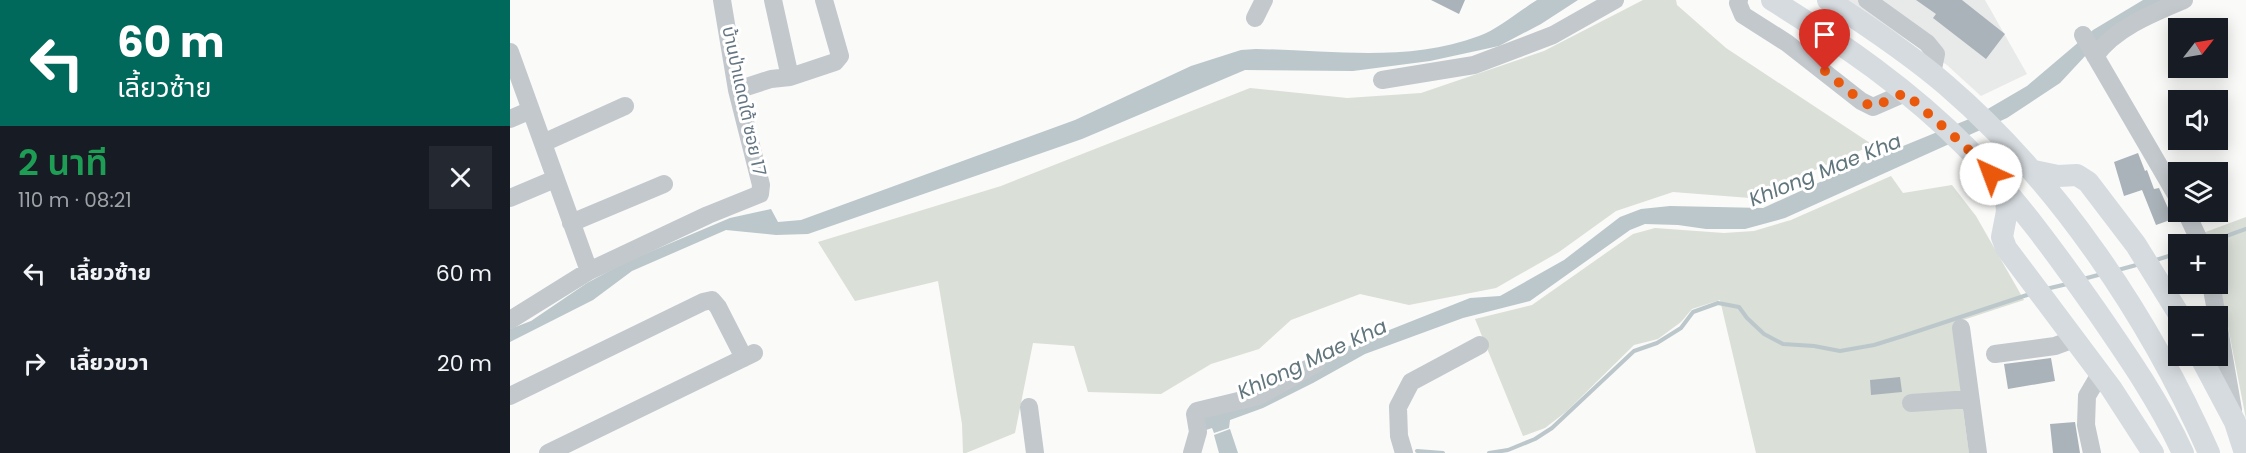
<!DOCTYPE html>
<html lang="th">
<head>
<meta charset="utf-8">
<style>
  :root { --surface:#171b24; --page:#242831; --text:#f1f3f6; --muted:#9ea1a6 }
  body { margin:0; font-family:Poppins,"Noto Sans Thai",sans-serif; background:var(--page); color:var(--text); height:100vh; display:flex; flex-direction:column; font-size:22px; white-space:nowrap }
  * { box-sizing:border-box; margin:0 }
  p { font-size:20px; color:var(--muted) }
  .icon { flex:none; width:33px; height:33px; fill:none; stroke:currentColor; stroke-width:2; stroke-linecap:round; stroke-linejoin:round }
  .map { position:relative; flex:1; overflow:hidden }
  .drawer { display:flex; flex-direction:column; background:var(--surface); width:510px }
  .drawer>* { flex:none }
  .top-card { background:#00695c; color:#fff; overflow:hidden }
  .needle { width:39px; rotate:59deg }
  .fabs { position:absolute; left:1658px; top:18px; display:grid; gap:12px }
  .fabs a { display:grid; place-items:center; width:60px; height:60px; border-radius:0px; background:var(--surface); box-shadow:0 3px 15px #0003; font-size:30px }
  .pin { position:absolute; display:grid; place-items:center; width:51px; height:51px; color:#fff; margin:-62px -26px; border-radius:50% 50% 50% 0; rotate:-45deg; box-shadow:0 0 6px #0007 }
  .pin .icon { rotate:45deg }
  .me { position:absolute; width:66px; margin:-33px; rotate:317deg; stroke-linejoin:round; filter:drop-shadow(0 0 4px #0008) }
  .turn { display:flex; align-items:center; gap:21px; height:126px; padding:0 18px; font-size:27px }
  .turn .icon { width:78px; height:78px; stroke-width:2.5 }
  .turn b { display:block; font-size:42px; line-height:51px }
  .round { display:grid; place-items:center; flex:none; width:63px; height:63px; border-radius:0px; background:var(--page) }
  .headline { display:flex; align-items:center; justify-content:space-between; height:102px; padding:0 18px }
  h1 { font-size:36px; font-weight:600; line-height:45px; color:#1e9e55 }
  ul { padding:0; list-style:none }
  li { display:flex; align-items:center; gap:18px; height:90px; padding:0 18px }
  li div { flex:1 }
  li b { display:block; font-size:22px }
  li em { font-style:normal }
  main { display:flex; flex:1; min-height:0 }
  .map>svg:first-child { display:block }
</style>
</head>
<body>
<main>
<section class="drawer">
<div class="top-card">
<div class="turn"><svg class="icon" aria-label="left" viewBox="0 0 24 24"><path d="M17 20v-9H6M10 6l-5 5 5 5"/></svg><div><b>60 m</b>เลี้ยวซ้าย</div></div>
</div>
<div class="headline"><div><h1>2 นาที</h1><p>110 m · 08:21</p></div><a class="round"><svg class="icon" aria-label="close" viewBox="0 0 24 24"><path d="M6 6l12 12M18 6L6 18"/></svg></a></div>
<ul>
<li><svg class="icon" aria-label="left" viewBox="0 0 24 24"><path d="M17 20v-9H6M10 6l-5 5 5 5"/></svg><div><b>เลี้ยวซ้าย</b></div><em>60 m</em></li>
<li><svg class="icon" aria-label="right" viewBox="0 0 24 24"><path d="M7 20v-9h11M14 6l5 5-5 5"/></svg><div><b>เลี้ยวขวา</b></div><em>20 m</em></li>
</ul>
</section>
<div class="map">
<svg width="1736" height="453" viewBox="0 0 1736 453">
  <rect width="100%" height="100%" fill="#fafaf8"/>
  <!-- built -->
  <path fill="#e8e9e9" d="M1334 0H1475L1517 74 1471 96 1437 65Z"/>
  <!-- green -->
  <path fill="#dadfd7" d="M1133 0H1166L1167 5 1216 48 1363 145 1240 198 1163 192 1106 211 1049 252 986 288 899 305 850 294 781 320 749 349 701 364 651 394 578 392 564 346 523 343 505 433 456 453H453L452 424 428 281 345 301 308 242 491 186 740 88 837 98 911 93 1034 51Z
    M1381 176 1393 193 1442 185 1466 216 1514 300 1450 321 1452 403 1459 453H1246L1210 300 1182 309 1171 322 1148 339 1124 345 1057 411 1035 428 1013 436 965 319 1022 305 1123 234 1145 228 1214 233 1244 231 1281 220Z
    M1736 217V419L1707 270V244H1698L1693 233Z"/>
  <!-- water -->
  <path fill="#bbc7cb" d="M1027 0H1068L1031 24 989 46 920 61 843 71 735 70 572 139 298 234 266 235 216 230 122 271 83 300 0 342V329L21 321 77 283 116 262 220 218 261 209 268 222 291 220 565 120 681 66 731 50 746 49C819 50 898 63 969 36 987 30 1009 11 1027 0Z
    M1633 0H1662L1577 54 1550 83 1497 118 1275 218 1235 229H1196L1168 225 1135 224 1120 230 1020 301 953 318 855 354 803 383 753 408 720 420 719 428 704 433 702 428 693 431 691 411 779 380 839 346 960 298 990 296 1054 260 1110 217 1131 209 1160 206 1253 208 1354 162 1464 117 1517 86 1583 30Z
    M720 429 728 453H709L704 435Z"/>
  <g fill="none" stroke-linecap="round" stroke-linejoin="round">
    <!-- stream -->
    <path stroke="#bbc7cb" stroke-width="4" d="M1697 243 1736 229
      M1646 260 1668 253
      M1608 270 1630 264
      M1573 279 1592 274
      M1536 289 1557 284
      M907 451 933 453
      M979 453 998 450 1025 439 1042 428 1124 351 1147 343 1171 328 1183 312 1208 303 1229 307 1237 318 1254 334 1273 344 1304 346 1330 351 1364 345 1393 336 1520 294"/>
  </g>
  <!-- building -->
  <path fill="#aab3b9" d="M921 0H955L949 14Z
    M1406 0H1452L1495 34 1476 59 1423 18 1426 14Z
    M1628 153 1635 171 1637 170 1644 189 1649 188 1663 219 1646 225 1632 190 1614 196 1604 162Z
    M1541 358 1545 381 1498 389 1494 364Z
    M1390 377 1392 392 1361 395 1360 380Z
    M1565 422 1570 453H1543L1540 424Z"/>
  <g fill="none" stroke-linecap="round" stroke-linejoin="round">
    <!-- minor -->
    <path stroke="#c3c8cc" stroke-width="18" d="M263 0 280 77
      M1229 0 1228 3 1233 15 1277 43 1351 101 1363 107 1395 93
      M1357 0 1417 43 1426 54 1422 74
      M745 18 754 0
      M1573 35 1668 198
      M0 52 79 271
      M1585 56C1605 28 1643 13 1674 0
      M872 80 964 65 1043 35 1105 0
      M227 90 261 79 280 77 325 62 330 56 314 0
      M0 119 21 110
      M33 143 115 106
      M0 198 45 179
      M1676 212 1691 244
      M61 223 154 184
      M1701 284 1707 316
      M1707 317 1723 410
      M0 320 79 271 198 215 250 194 251 185 227 90 212 0
      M1451 328 1468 453
      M1485 354 1545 346 1564 339
      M0 396 193 302 202 300 208 307 234 358
      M1401 403 1460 399
      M519 407 525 453
      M38 453 244 353
      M682 453 688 432 685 414 687 411 749 396 806 364
      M894 453 889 436 888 407 901 382 970 345
      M1582 453 1576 425 1577 396 1590 374"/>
    <!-- major -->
    <path stroke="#d6dbdf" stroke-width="22" d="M1262 0C1332 43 1400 90 1458 149 1507 199 1548 256 1588 313 1619 358 1650 403 1673 453
      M1318 0C1358 26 1400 54 1436 85 1548 181 1640 319 1699 453
      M1524 171 1548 176 1567 175 1578 182 1626 245 1670 316
      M1495 190 1497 211 1492 237 1496 248 1601 388 1643 453
      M1690 356 1725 422 1735 453"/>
  </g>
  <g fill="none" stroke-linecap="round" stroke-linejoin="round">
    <!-- route -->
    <path stroke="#ea580c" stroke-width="10" stroke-dasharray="0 18" d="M1315 71 1351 101 1363 107 1395 93 1456 147 1481 174"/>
  </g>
  <g text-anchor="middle" stroke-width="6" stroke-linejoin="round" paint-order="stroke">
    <!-- street labels -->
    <g font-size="18" fill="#657683" stroke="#fff">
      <text transform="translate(234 101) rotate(78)" y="6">บ้านป่าแดดใต้ ซอย 17</text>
    </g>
    <!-- water labels -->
    <g font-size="20" font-style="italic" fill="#60757c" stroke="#fff">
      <text transform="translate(1315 170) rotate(-22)" y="7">Khlong Mae Kha</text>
      <text transform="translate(802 359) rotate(-25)" y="7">Khlong Mae Kha</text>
    </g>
  </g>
</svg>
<div class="fabs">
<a><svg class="needle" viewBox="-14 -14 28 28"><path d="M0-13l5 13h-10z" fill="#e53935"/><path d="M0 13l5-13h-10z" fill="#9ea1a6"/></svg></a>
<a><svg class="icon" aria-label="sound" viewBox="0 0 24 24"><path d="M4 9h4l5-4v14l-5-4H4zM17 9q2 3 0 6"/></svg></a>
<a><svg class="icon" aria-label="layers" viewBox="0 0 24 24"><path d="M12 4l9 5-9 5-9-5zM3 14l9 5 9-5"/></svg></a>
<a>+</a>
<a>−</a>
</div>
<div class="pin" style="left:1315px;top:71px;background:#d93025"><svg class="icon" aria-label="arrive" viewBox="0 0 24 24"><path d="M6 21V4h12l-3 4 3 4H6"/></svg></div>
<svg class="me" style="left:1481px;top:174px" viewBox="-20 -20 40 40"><circle r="19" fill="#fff"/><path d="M0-13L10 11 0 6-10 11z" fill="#ea580c"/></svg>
</div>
</main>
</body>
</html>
